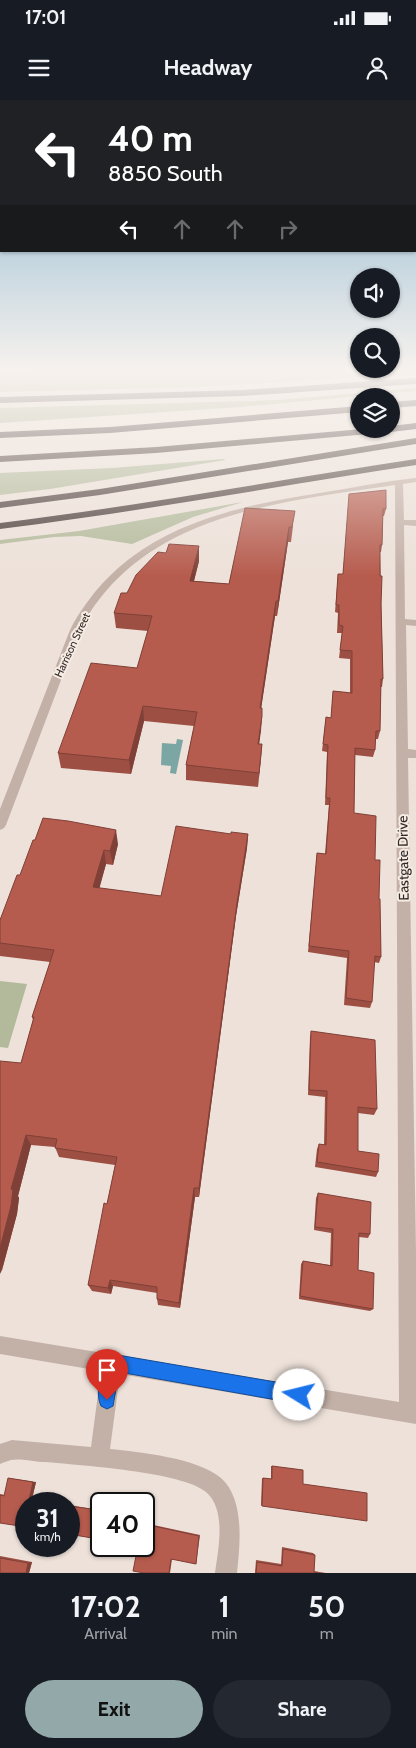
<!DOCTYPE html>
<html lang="en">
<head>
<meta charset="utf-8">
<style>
  :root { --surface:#171b24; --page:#242831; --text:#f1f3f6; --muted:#9ea1a6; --accent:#93a8a9 }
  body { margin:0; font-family:Cabin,sans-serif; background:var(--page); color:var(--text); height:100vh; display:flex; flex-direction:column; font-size:19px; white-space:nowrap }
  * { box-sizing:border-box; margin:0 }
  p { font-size:16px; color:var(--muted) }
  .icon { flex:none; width:28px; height:28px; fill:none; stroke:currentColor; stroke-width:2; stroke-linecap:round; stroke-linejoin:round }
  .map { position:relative; height:1473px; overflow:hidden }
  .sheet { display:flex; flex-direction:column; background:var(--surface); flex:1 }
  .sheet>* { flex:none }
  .guide { position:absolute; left:0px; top:0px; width:416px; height:152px; box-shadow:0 1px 4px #0004; background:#202124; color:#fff; overflow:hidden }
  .buttons { position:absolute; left:350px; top:168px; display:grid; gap:10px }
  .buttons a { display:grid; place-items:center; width:50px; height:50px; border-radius:50%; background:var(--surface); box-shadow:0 1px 4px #0004; font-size:25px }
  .speed { position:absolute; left:15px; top:1392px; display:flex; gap:10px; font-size:25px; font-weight:700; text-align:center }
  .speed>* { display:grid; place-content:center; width:65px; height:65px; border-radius:50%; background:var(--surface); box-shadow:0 1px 4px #0004; line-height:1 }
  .speed small { font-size:12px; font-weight:400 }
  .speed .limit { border:2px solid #111; border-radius:8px; background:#fff; color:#111 }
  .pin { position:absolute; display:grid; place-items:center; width:42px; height:42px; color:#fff; margin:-51px -21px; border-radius:50% 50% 50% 0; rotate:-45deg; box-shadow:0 0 5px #0007 }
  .pin .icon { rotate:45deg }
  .me { position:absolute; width:55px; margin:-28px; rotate:279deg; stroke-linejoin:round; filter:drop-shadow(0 0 4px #0008) }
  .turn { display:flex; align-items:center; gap:18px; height:105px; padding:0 25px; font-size:22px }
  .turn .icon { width:65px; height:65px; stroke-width:2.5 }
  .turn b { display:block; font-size:35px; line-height:42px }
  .lanes { display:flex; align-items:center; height:48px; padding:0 25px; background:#0003; justify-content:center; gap:25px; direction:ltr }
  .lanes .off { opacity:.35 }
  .eta { display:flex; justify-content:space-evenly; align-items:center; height:85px; text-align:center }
  .eta b { font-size:30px; font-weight:700; line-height:35px }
  .cta { display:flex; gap:10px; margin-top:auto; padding:10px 25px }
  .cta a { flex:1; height:58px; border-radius:30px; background:var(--accent); color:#111; font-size:20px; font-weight:700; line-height:58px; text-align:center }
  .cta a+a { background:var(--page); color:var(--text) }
  .status { display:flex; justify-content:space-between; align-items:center; height:35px; padding:0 25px; background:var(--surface); direction:ltr }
  .status svg { height:14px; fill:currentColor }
  header { display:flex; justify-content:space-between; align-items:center; height:65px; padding:0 25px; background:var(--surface); font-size:22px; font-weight:700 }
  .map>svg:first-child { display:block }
</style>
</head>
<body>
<div class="status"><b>17:01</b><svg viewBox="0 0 49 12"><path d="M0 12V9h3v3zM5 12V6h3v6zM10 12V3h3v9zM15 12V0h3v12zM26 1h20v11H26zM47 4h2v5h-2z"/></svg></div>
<header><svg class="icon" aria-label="menu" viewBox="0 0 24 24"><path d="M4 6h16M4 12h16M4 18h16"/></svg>Headway<svg class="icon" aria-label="person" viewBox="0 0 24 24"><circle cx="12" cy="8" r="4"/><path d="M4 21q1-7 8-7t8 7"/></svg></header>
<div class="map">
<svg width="416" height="1473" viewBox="0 0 416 1473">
  <rect width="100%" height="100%" fill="#ede1d9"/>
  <!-- green -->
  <path fill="#b3ba9b" d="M0 270H416V274L198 287 0 292Z
    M416 288V291L240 307 0 323V308L278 300Z
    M224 359 225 360 50 389 0 395V373L112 368Z
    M243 402 193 417 132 444 81 436 54 437 0 444V440L79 431Z
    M0 881 27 884 8 948 0 947Z"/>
  <!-- water -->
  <path fill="#7ca6a3" d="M0 270H232L0 275Z
    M177 639 183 640 176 674 170 673 171 666 161 665 162 643 176 644Z"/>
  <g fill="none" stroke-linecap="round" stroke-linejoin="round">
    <!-- minor -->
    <path fill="#c3b1a7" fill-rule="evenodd" d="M416 378V382L403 384 404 420H416V426L404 425 405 519 416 520V526L406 525 408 649 416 650V658H408L416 1152V1324L120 1274 110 1349C139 1352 198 1358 221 1378 245 1399 240 1445 237 1473H215C218 1450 227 1410 206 1392 183 1372 79 1365 45 1362 35 1362 21 1358 11 1360 7 1361 3 1363 0 1364V1344L12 1340 91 1347 101 1271 0 1254V1236L399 1302 395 385C279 402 140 414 80 530L6 725 4 728 0 730V709L70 530C123 430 223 408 326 392 356 387 386 381 416 378Z"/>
    <!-- highway -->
    <path fill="#51423e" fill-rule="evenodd" d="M416 278V284L242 296 0 303V297L242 290Z
      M416 300V306L391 308V302Z
      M359 306V312L110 333 0 338V332L110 327Z
      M416 323V329L391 332 156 353 0 362V356L156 347 362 329H391V326Z
      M416 338V344L100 395 0 408V402L100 389Z
      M416 359V365C277 386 139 412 0 429V423C139 406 277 380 416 359Z"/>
  </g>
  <!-- wall -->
  <path fill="#9d4f43" d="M349 394 386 409 384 416H383L382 445 381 452H380L383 579 382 587H381L380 631 378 639H375V650L373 657 355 655 354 713 375 760 379 799 381 857 379 863 374 862 372 902 370 908 344 905 347 858 308 852 317 753 325 754 329 705H325L327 652 322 651 326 617 331 618 333 591 350 593V559L339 558 342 533H337L338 513 335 512 338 474H343Z
    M245 408 293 426 291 442H288L277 516H275L261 608 262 616 259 644H262L258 687 186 680V665L194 626 144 621 131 674 61 668 58 653 137 568 148 531 116 528 114 513 127 493 199 461 194 481 229 484Z
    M231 734H248L247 748 236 816 199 1097H195L180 1208 158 1205 157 1199V1193L113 1186 111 1194 92 1191 88 1185 107 1104 115 1065 59 1057 55 1047 31 1045 18 1096 19 1098 17 1114 2 1170 21 963 33 920 32 917 50 862 0 856V820L20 775 118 744 113 765 106 764 99 788 161 796Z
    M311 931 377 1009 374 1015 358 1013V1051L378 1072 376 1077 315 1067 317 1049 319 1044 324 1045 325 997 308 995 310 937Z
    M318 1093 370 1134 368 1138 359 1137 358 1170 373 1209 370 1211 299 1199 301 1164 303 1161 330 1165 331 1133 314 1130 316 1098Z
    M271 1366 303 1370 262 1406 261 1405 262 1378 271 1379Z
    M8 1378 36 1382 32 1399 62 1404H26L0 1423V1394L5 1395Z
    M69 1405 93 1409V1411L101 1413V1443L92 1438 69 1434Z
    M144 1423 200 1435 196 1464 172 1459 170 1473 137 1451 144 1446Z
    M282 1447 313 1453 315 1455 314 1471 326 1473H255L256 1460 281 1464Z
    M0 1456 32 1462 29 1473H0Z"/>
  <!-- shaded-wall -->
  <path fill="#7f4037" d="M289 427 288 442 277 516 278 501Z
    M199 446V461L190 496V481Z
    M276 501 275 516 259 623 260 608Z
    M143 606 144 621 131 674 129 660Z
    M262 616 261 631 257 659 258 644Z
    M262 644 261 659 258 687 259 673Z
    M116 730 118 744 113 765 110 751Z
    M248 734 247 748 236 816 199 1097V1088L237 803Z
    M104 750 106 764 96 801 93 787Z
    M26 1035 31 1045 18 1096 19 1098 17 1114 2 1170 0 1174V1148L11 1089Z
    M194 1088 195 1097 180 1208 179 1203Z
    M110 1180 113 1186 111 1194 108 1188Z
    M33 1382H36L32 1399 29 1400Z
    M32 1462 29 1473H26L28 1463Z"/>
  <!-- building -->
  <path fill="#b65c4e" stroke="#7f4037" d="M386 390V409H383L382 445H380V476H382L381 505 383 579H381L380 631H376L375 650 355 648 354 713 376 716 375 760H380L379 799H380L381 857 375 856 372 902 346 898 349 851 309 846 317 753 326 754 330 698H326L328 645 323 644 326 617 331 618 333 591 352 593V551L340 550 343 526 339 525V505H336L338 474H343L349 394Z
    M245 408 295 411 292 427H289L278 501H276L260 608H262V616L258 644H262L259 673 186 665 197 612 143 606 129 660 58 653 91 563 137 568 152 516 114 513 121 493H127L136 475 158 452 166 453 169 444 199 446 190 481 229 484Z
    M43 718 68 721 116 730 110 751 104 750 93 787 161 796 176 726 231 734V732L248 734 237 803 199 1088H194L179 1203 157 1199V1187L110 1180 108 1188 88 1185 101 1119 104 1103 107 1104 117 1057 55 1048 57 1039 26 1035 11 1089 13 1090 11 1106 0 1148V961L21 963 34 917H32L54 850 0 843V820L17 775H20L33 740H35Z
    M311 931 375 940 377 1009 358 1007V1051L379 1054 378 1072 317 1062 319 1044 326 1045 327 991 309 990Z
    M318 1093 371 1102 370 1134 359 1133 358 1170 374 1173 373 1209 300 1196 303 1161 332 1166 333 1129 315 1127Z
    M272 1366 303 1370V1384L367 1393V1421L262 1406 263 1378 272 1379Z
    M8 1378 33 1382 29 1400 55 1404H26V1427L0 1423V1395L4 1396Z
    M69 1406 91 1409 90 1412 101 1414V1443L91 1441 92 1438 69 1434Z
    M144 1424 199 1436 196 1464 171 1459 169 1473H144L133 1471 137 1451 116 1446H144Z
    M283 1449 315 1455 314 1472 318 1473H256L257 1462 282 1466Z
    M0 1458 28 1463 26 1473H0Z"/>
  <!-- sky -->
  <linearGradient id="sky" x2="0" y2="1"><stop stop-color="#7daecc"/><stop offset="0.57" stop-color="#f7f2ee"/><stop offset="1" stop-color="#f7f2ee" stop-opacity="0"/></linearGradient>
  <rect width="416" height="476" fill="url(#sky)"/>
  <!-- route -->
  <path fill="#1a73e8" stroke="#114b97" d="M112 1254 299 1286 305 1289 308 1295 305 1301 299 1304 119 1272 113 1306 107 1309 101 1306C95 1294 100 1269 105 1257Z"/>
  <g text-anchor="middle" stroke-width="4" stroke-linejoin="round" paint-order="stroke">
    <!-- far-street labels -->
    <g font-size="11" fill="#312826" stroke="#f6ece4">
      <text transform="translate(72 545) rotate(-65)" y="4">Harrison Street</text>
    </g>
    <!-- street labels -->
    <g font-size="14" fill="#312826" stroke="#f6ece4">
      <text transform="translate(403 758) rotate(-91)" y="5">Eastgate Drive</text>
    </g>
  </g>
</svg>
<div class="buttons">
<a><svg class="icon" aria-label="sound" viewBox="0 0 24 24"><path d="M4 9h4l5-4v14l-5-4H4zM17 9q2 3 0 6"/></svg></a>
<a><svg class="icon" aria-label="search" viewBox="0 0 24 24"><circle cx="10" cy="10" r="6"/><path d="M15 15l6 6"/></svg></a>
<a><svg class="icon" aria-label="layers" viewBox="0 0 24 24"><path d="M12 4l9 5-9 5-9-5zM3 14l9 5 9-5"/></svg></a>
</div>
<div class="speed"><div>31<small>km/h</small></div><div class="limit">40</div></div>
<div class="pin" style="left:107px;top:1300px;background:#d93025"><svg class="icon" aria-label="arrive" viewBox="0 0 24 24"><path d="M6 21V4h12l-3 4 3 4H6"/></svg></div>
<svg class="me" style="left:299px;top:1295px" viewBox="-20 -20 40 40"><circle r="19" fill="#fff"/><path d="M0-13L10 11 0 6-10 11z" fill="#1a73e8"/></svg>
<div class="guide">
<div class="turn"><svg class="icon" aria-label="left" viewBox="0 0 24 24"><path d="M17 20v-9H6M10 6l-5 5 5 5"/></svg><div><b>40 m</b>8850 South</div></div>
<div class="lanes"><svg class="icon" aria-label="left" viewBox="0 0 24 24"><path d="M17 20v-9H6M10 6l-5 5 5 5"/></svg><svg class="icon off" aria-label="ahead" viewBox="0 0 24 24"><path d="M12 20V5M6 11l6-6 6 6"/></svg><svg class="icon off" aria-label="ahead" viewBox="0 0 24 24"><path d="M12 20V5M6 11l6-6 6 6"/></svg><svg class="icon off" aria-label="right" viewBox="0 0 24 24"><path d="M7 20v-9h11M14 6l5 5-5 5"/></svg></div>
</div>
</div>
<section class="sheet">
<div class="eta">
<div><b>17:02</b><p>Arrival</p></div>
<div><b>1</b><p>min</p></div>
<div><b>50</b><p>m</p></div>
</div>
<div class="cta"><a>Exit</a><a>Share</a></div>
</section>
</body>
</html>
